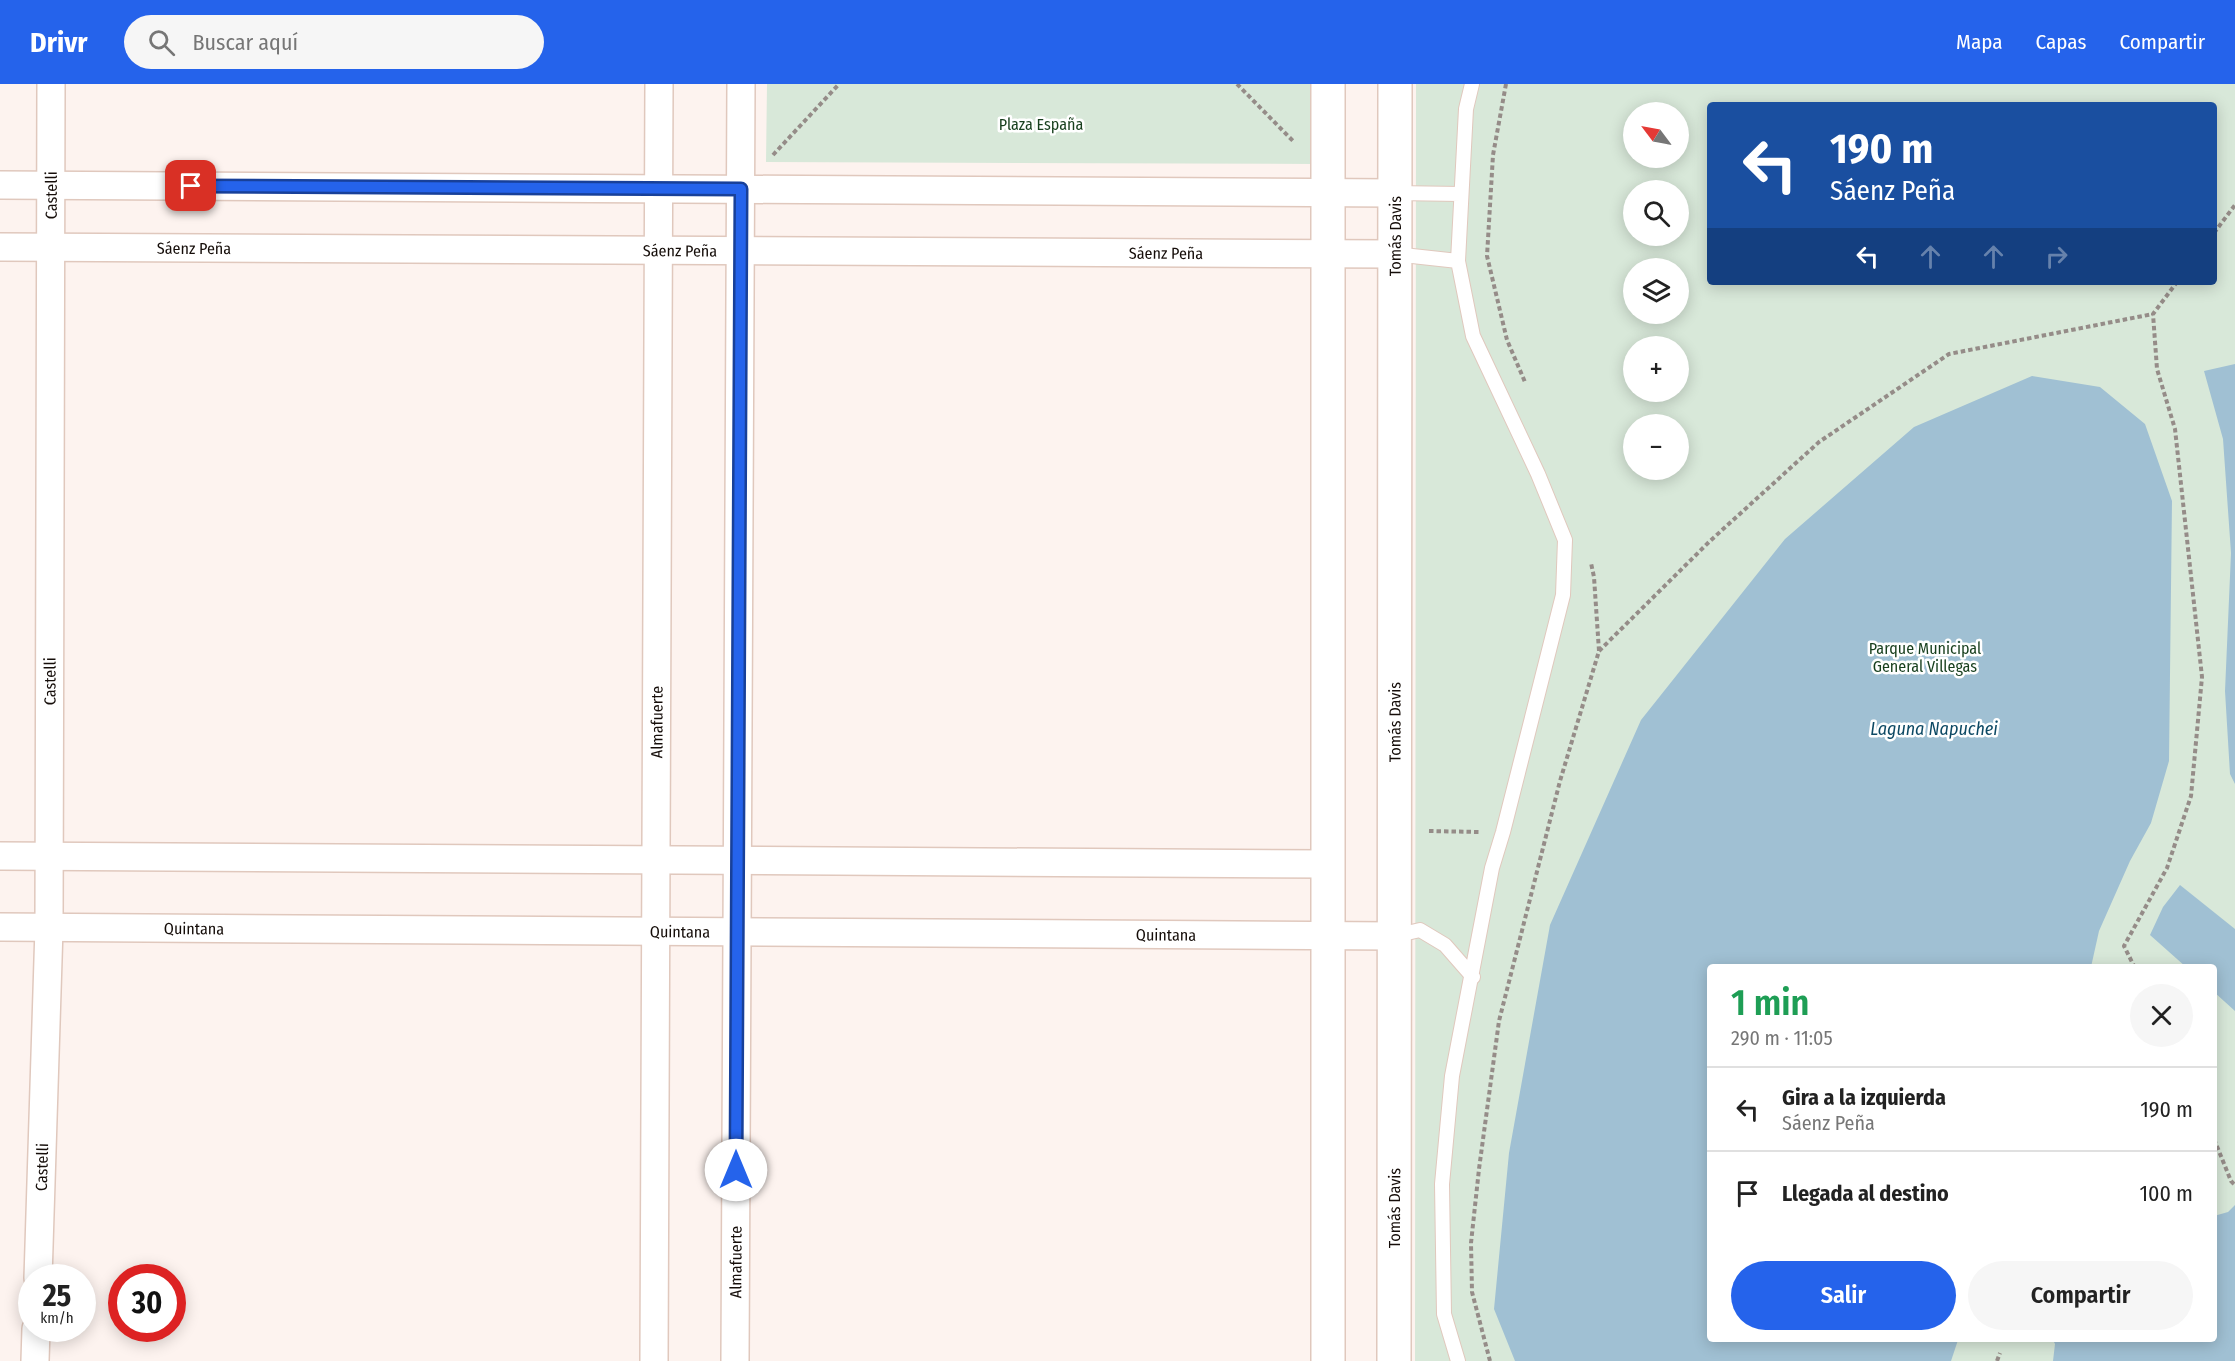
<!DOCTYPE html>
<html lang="es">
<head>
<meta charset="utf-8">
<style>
  :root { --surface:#fff; --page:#f6f6f6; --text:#222; --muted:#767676; --line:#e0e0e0; --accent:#2563eb }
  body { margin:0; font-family:"Fira Sans Condensed",sans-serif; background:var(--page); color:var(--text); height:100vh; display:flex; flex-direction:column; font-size:22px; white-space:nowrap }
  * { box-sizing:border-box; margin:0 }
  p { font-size:20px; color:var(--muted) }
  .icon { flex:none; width:33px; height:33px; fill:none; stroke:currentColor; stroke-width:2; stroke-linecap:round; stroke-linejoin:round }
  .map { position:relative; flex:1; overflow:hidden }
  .sheet { position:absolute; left:1707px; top:880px; width:510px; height:378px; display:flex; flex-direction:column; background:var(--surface); border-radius:6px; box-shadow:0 3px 15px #0003 }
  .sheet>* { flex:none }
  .top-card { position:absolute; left:1707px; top:18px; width:510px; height:183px; border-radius:6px; box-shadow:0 3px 15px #0003; background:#1a4fa0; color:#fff; overflow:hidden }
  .needle { width:39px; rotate:302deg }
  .fabs { position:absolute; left:1623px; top:18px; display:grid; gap:12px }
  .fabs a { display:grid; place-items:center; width:66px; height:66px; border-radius:50%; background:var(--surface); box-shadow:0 3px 15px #0003; font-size:30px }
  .speed { position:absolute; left:18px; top:1180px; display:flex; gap:12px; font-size:30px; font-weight:700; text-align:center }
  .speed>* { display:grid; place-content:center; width:78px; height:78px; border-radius:50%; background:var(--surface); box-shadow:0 3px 15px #0003; line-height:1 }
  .speed small { font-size:15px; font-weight:400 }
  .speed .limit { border:9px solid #d22; background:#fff; color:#111 }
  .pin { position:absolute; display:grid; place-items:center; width:51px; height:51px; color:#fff; margin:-26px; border-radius:12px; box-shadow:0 3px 9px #0006 }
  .me { position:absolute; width:66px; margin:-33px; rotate:0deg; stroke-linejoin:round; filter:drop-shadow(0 0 4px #0008) }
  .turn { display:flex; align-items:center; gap:21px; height:126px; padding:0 24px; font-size:27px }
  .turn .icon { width:78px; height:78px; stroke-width:2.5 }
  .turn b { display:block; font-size:42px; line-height:51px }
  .lanes { display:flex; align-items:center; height:57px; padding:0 24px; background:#0003; justify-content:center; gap:30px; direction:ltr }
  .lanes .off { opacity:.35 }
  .round { display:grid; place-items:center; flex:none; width:63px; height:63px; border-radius:32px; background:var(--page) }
  .summary { display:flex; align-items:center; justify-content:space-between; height:102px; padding:0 24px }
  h1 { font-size:36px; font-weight:600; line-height:45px; color:#1e9e55 }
  .primary-button { display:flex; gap:12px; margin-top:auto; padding:12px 24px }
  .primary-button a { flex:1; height:69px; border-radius:36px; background:var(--accent); color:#fff; font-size:24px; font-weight:600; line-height:69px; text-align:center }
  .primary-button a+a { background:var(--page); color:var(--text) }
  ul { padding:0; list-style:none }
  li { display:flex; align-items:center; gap:18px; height:84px; padding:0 24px; border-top:2px solid var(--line) }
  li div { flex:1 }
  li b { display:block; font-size:22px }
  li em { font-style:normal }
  header { display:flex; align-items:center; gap:36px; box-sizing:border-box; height:84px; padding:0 30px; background:var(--accent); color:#fff }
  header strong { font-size:28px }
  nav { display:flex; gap:33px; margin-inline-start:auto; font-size:21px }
  .search { width:420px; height:54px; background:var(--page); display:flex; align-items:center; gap:15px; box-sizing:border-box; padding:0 21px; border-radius:33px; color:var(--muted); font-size:22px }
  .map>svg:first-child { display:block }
</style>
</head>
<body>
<header>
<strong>Drivr</strong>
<div class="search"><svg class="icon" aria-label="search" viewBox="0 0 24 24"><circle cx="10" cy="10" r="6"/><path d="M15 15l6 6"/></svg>Buscar aquí</div>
<nav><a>Mapa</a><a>Capas</a><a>Compartir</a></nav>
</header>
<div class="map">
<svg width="2235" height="1277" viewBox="0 0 2235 1277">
  <rect width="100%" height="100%" fill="#fdf3ef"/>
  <!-- green -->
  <path fill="#d8e8d9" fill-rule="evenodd" d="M767 0H1317L1316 80 766 78Z
    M1416 0H2235V1277H1415ZM1710 21H2214V198H1710ZM1634 28H1678V74H1634ZM1634 106H1678V152H1634ZM1634 184H1678V230H1634ZM1634 262H1678V308H1634ZM1634 340H1678V386H1634ZM1710 884H2214V1256H1710Z"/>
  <!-- water -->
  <path fill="#a0c0d3" d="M2235 280V700L2230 690 2225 607 2231 469 2223 355 2204 287Z
    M2032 292 2100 303 2145 340 2172 417 2169 677 2151 739 2130 777 2099 847 2091 883 1710 884V1256H1958L1951 1277H1515L1494 1225 1509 1069 1550 841 1641 636 1785 455 1914 343Z
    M2180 801 2235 845V927L2214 908V884L2186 883 2150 851 2163 823Z
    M2235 1121V1277H2053L2055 1260 2053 1256H2214V1132L2228 1128Z"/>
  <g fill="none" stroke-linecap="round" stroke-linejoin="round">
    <!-- service casing -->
    <g stroke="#e0c8bd" stroke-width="16">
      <path id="service" d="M1394 109 1461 110
        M1394 170 1458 177
        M1394 852 1420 846 1445 861 1473 893
        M1458 1277 1444 1230 1442 1100 1452 992 1492 784 1503 748 1563 511 1565 456 1538 390 1473 252 1458 177 1466 25 1472 0"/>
    </g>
    <!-- minor casing -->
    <g stroke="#e0c8bd" stroke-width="30">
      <g id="minor">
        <path d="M0 101 1394 109"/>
        <path id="s1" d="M0 163 1394 170"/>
        <path d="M0 772 1327 780"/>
        <path id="s2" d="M0 843 1394 852"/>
        <path id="s3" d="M38 1194 49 844 51 0"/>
        <path d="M35 1277 36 1245"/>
        <path id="s4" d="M654 1277 659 0"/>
        <path id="s5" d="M735 1277 741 0"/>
      </g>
    </g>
    <!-- tertiary casing -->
    <g stroke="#e0c8bd" stroke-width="36">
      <g id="tertiary">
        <path d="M1328 0V1277"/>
        <path id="s6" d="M1394 1277 1395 0"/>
      </g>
    </g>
    <!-- path -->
    <path stroke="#958c88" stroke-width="4" stroke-dasharray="4.5 3" stroke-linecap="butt" d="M1237 0 1293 57
      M1506 0 1493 71 1487 172 1507 256 1525 298
      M773 71 839 0
      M2214 149 2235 121
      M1599 567 1710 457 1819 358 1949 270 2153 230
      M1429 747 1479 748
      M2135 884 2124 862 2167 784 2191 712 2202 593 2175 345 2157 285 2153 230 2177 198
      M2214 1055 2231 1097 2235 1101
      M1490 1277 1472 1208 1471 1159 1479 1085 1499 937 1560 697 1599 567 1594 493 1591 479
      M1997 1277 2000 1269"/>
    <!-- service -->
    <use href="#service" stroke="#fff" stroke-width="14"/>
    <!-- minor -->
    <use href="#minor" stroke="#fff" stroke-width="27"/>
    <!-- tertiary -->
    <use href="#tertiary" stroke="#fff" stroke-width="33"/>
  </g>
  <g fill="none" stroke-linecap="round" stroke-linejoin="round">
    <!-- route casing -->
    <g stroke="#184099" stroke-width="15">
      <path id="route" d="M191 102 741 105 736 1086"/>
    </g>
    <!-- route -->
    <use href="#route" stroke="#2563eb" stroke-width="10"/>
  </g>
  <g text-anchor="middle" stroke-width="5" stroke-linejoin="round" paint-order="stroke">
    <!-- park labels -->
    <g font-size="16" fill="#173f1d" stroke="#fff">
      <text x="1041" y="46">Plaza España</text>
      <text x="1925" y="570">Parque Municipal<tspan x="1925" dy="18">General Villegas</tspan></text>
    </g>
    <!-- street labels -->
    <g font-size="16" fill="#150d09" stroke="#fff">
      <text dy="6" stroke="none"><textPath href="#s3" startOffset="1083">Castelli</textPath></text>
      <text dy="6" stroke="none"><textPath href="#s6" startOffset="1125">Tomás Davis</textPath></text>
      <text dy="6" stroke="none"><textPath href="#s1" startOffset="194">Sáenz Peña</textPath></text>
      <text dy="6" stroke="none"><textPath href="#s1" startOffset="680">Sáenz Peña</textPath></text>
      <text dy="6" stroke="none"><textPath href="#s1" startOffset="1166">Sáenz Peña</textPath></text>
      <text dy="6" stroke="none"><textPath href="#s3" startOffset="597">Castelli</textPath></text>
      <text dy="6" stroke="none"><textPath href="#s6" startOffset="639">Tomás Davis</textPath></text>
      <text dy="6" stroke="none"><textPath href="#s4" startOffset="639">Almafuerte</textPath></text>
      <text dy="6" stroke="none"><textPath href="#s2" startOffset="194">Quintana</textPath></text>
      <text dy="6" stroke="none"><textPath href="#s2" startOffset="680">Quintana</textPath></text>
      <text dy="6" stroke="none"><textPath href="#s2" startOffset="1166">Quintana</textPath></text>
      <text dy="6" stroke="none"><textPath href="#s3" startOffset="111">Castelli</textPath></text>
      <text dy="6" stroke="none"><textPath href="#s6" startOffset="153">Tomás Davis</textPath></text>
      <text dy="6" stroke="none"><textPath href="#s5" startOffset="99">Almafuerte</textPath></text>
    </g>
    <!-- water labels -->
    <g font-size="18" font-style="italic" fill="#0d4964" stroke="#fff">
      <text x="1934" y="651">Laguna Napuchei</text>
    </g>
  </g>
</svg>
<div class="fabs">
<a><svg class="needle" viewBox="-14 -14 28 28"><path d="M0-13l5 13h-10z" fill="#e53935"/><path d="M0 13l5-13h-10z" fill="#767676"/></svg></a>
<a><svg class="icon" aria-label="search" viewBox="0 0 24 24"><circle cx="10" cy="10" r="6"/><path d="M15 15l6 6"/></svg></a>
<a><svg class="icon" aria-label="layers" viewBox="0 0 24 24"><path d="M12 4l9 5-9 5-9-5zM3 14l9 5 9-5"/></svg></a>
<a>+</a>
<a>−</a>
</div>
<div class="speed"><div>25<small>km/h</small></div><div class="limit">30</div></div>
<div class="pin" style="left:191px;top:102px;background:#d93025"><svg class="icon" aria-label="arrive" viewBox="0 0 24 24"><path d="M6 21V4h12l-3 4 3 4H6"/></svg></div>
<svg class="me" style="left:736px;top:1086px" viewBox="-20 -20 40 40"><circle r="19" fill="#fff"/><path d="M0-13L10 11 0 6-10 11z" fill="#2563eb"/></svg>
<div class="top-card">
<div class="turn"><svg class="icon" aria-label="left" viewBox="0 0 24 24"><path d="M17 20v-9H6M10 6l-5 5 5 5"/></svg><div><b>190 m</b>Sáenz Peña</div></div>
<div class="lanes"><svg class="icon" aria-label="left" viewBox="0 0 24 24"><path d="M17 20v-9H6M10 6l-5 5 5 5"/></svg><svg class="icon off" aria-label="ahead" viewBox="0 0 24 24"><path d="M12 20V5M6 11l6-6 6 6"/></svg><svg class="icon off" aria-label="ahead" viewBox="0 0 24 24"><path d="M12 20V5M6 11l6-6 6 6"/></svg><svg class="icon off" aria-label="right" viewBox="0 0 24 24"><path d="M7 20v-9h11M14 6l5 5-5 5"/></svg></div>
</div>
<section class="sheet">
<div class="summary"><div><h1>1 min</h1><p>290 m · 11:05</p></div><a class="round"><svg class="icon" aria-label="close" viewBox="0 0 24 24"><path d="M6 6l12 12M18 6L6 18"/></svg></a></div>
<ul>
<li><svg class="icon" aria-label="left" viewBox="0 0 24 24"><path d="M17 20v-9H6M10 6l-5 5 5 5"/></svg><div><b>Gira a la izquierda</b><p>Sáenz Peña</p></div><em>190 m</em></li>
<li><svg class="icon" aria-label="arrive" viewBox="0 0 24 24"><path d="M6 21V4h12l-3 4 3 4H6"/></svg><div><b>Llegada al destino</b></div><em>100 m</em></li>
</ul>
<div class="primary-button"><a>Salir</a><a>Compartir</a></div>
</section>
</div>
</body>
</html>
